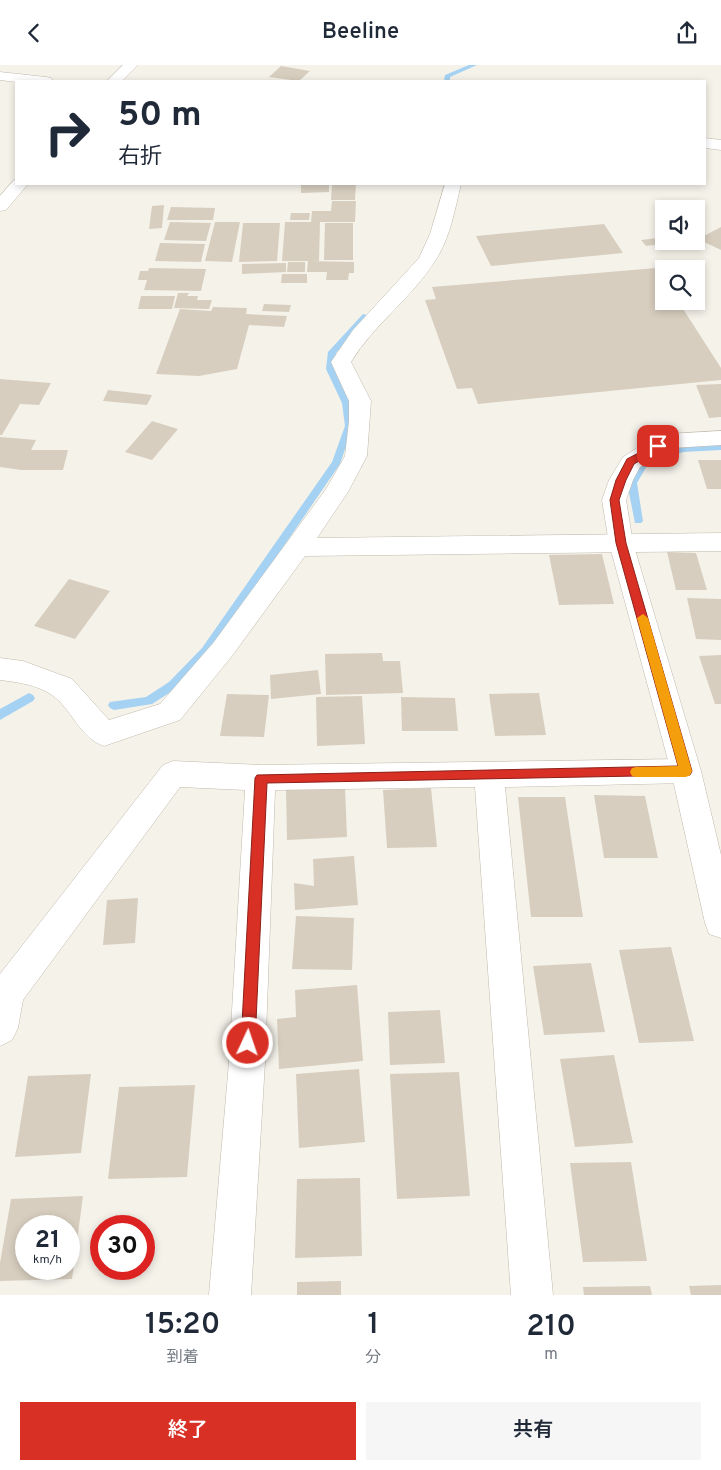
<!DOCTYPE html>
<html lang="ja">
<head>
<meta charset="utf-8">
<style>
  :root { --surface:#fff; --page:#f6f6f7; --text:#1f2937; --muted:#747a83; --accent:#d93025 }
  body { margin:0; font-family:Overpass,"Noto Sans JP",sans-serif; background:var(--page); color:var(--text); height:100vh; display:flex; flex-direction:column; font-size:19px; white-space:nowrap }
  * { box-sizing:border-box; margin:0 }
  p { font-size:16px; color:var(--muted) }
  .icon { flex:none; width:28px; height:28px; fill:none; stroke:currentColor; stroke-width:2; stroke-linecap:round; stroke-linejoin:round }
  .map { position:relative; height:1230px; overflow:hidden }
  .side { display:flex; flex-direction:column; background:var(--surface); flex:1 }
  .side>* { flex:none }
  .top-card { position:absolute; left:15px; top:15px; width:691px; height:105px; border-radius:0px; box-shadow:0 2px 8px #0003; background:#fff; color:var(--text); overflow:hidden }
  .fabs { position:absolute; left:655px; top:135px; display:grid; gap:10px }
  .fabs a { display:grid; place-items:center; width:50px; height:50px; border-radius:0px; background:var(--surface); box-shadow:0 2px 8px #0003; font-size:25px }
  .speed { position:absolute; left:15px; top:1150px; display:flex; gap:10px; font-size:25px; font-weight:700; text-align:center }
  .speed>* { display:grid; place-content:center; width:65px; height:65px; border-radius:50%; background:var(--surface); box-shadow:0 2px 8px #0003; line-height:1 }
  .speed small { font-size:12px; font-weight:400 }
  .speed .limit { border:8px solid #d22; background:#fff; color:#111 }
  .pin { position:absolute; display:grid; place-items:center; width:42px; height:42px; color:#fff; margin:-21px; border-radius:10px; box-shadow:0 2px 8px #0006 }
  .me { position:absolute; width:55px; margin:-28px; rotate:3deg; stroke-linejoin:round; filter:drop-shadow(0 0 4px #0008) }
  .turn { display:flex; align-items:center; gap:18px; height:105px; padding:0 20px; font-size:22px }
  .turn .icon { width:65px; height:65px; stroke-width:2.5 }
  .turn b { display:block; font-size:35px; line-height:42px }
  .eta { display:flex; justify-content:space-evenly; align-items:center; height:85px; text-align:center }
  .eta b { font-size:30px; font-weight:600; line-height:35px }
  .button { display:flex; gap:10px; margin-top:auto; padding:10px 20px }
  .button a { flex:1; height:58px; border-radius:0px; background:var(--accent); color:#fff; font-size:20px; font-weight:600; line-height:58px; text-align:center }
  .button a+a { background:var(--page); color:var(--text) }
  header { display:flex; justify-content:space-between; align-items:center; height:65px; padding:0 20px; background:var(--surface); font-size:22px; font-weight:600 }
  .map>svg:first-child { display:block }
</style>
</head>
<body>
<header><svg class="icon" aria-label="back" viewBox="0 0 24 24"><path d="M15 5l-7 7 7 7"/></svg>Beeline<svg class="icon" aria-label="share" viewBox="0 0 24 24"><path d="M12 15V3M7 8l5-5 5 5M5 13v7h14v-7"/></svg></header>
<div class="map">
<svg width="721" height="1230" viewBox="0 0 721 1230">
  <rect width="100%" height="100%" fill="#f5f2ea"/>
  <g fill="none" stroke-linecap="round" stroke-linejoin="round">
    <!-- stream -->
    <path fill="#a5d2f3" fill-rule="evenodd" d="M469 0H477L450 12V16H444L445 10Z
      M363 249 370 251 336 288 334 304 350 338 353 361 340 399 210 589 177 623 152 639 114 645 110 643 108 640 110 637 146 632 169 617 202 583 332 397 345 361 342 338 326 304 328 287Z
      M721 379V385L683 387 648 399 637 418 643 456 641 458H635L627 418 642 395 682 381Z
      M29 628 33 630 35 633 33 636 0 655V644Z"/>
  </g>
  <!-- building -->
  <path fill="#d7cebf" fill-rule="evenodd" d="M281 1 310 6 299 16 269 12Z
    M301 119H329V127L301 128Z
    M332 119H356L355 135H331Z
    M332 136H356L355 157H320L319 196H282L285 157H311L312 146H331Z
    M164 140 162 163 149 164 152 141Z
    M171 142 215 143 213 155H167Z
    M291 148H310L309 155H290Z
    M170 157 211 158 206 176 164 175Z
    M215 157H240L232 197 205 196Z
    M243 158H280L277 196 239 197Z
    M325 158H353V195H324Z
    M604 159 623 188 491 201 476 171Z
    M721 162V185L698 174Z
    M658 173 662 179 646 181 641 175Z
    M160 178 205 179 201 197 155 196Z
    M308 196 354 197V208H349L348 215H326L327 207H307Z
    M288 197H305V207H287Z
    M286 198V207L242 209V199Z
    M149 203 206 204 201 226 144 225 147 215H138L140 206H148Z
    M656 203 664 214V236H678L721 303V315L478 339 472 323 457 324 425 235 436 234 432 222Z
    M282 209H307V218H281Z
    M178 228H189L187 231H198L197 235H212L209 244 174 243Z
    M141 231H175L172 244H138Z
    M264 239 291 240 289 247 262 246Z
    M213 242 247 243 246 249 287 251 284 262 249 260 237 304 199 311 156 309 180 244 211 246Z
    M0 314 51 318 39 340 20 339 2 370H0Z
    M721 319V352L709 353 696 320Z
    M108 325 152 330 147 340 103 336Z
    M152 356 178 364 152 395 125 387Z
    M0 372 36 375 31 385H68L63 405H21L0 402Z
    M698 395H721V424H707Z
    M667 487 696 488 707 525H676Z
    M602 489 614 539 559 540 549 490Z
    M69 514 110 526 75 574 34 561Z
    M687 533 721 534V575L696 574Z
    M382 588 383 596H400L403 628 326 630 325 589Z
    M721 590V639H715L699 591Z
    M318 605 321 629 271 634 270 610Z
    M539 628 546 670 495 671 489 629Z
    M227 629 269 630 264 672 220 671Z
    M362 631 365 679 317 681 316 632Z
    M401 632 455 633 458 666H402Z
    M345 721 347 772 287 775 286 724Z
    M431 723 437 782 387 783 383 725Z
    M594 730 645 731 658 793H604Z
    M518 732H565L583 852H531Z
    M354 791 358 840 295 845 294 818 314 821 313 794Z
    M138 833 135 878 103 880 107 835Z
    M296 851 354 853 352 905 292 904Z
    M671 882 694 976 639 978 619 885Z
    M591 898 605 967 544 970 533 901Z
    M357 920 363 996 279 1004 277 954 296 952 295 925Z
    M440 945 445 998 390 1000 388 947Z
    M614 990 633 1078 575 1082 560 994Z
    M359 1004 365 1077 299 1083 296 1009Z
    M459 1007 470 1131 397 1134 390 1009Z
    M91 1009 81 1088 15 1092 28 1011Z
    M195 1020 187 1112 108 1114 119 1022Z
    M631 1097 647 1196 583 1197 570 1098Z
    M360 1113 362 1191 295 1193 297 1114Z
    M83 1131 72 1214 0 1216V1198L11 1134ZM26 1161H69V1204H26Z
    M341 1216V1230H297V1217Z
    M721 1220V1230H691L689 1221Z
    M650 1221 652 1230H584L583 1222Z"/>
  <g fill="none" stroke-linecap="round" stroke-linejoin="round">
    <!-- minor casing -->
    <g stroke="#c1baac" stroke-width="1">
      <path id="minor" d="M123 0H138L122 16H107Z
        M14 115H16V119H28L6 145 0 146V131Z
        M445 119H461C455 144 450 174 435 196 412 233 374 259 351 297L371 336 367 391 348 427 317 473 721 468V486L305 491 232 591 180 655 104 681C80 673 71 643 52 630 38 620 17 617 0 615V593L23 596 72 614 109 655 160 639 214 577 326 424 345 391 349 356V336L331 297 353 265 419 193 430 169Z
        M686 694 696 697 701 706 696 715 686 718 505 722 553 1230H511L475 722 275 725 265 997 251 1230H209L229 997 245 725 180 722 23 935 18 963 12 975 0 981V909L163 700 173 696 261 700Z"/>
    </g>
    <!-- tertiary casing -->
    <g stroke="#c1baac" stroke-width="1">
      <path id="tertiary" d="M0 7 46 12 51 13 53 16 16 17 0 15Z
        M705 73 721 75V85L705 83Z
        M721 366V380L672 383 656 391 640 402 633 415 626 435 633 478 701 706 721 790V873L709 869 705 858 671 706 609 478 602 435 609 415 623 392 640 381 668 369Z"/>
    </g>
    <!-- minor -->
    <use href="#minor" fill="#fff" fill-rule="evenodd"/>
    <!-- tertiary -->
    <use href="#tertiary" fill="#fff" fill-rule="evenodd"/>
  </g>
  <!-- route -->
  <path fill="#d93025" stroke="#8d1f18" d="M658 378 661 379V383L634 399 626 415 619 435 626 478 692 706 690 710 267 718 255 978 253 983 248 985 243 983 241 978 255 713 257 710 678 701 616 478 610 435 616 415 627 394Z"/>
  <!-- slow -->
  <path fill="#f59e0b" d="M643 549 648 553 692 706 690 710 686 712H636L632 711 630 707 632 703 636 702 678 701 637 553Z"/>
</svg>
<div class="fabs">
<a><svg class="icon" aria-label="sound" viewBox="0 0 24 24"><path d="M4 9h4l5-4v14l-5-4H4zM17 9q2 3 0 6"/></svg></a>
<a><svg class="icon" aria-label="search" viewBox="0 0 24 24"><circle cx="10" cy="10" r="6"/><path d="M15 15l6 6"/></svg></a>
</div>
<div class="speed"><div>21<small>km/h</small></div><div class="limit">30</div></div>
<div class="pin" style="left:658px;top:381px;background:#d93025"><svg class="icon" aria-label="arrive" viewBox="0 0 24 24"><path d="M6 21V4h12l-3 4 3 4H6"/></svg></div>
<svg class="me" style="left:248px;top:978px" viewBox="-20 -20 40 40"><circle r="17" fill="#d93025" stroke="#fff" stroke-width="3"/><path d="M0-11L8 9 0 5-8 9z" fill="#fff"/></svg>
<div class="top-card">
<div class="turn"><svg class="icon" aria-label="right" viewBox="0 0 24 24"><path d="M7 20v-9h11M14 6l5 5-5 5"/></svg><div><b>50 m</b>右折</div></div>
</div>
</div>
<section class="side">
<div class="eta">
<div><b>15:20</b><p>到着</p></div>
<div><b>1</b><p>分</p></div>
<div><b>210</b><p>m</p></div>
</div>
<div class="button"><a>終了</a><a>共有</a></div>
</section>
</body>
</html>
